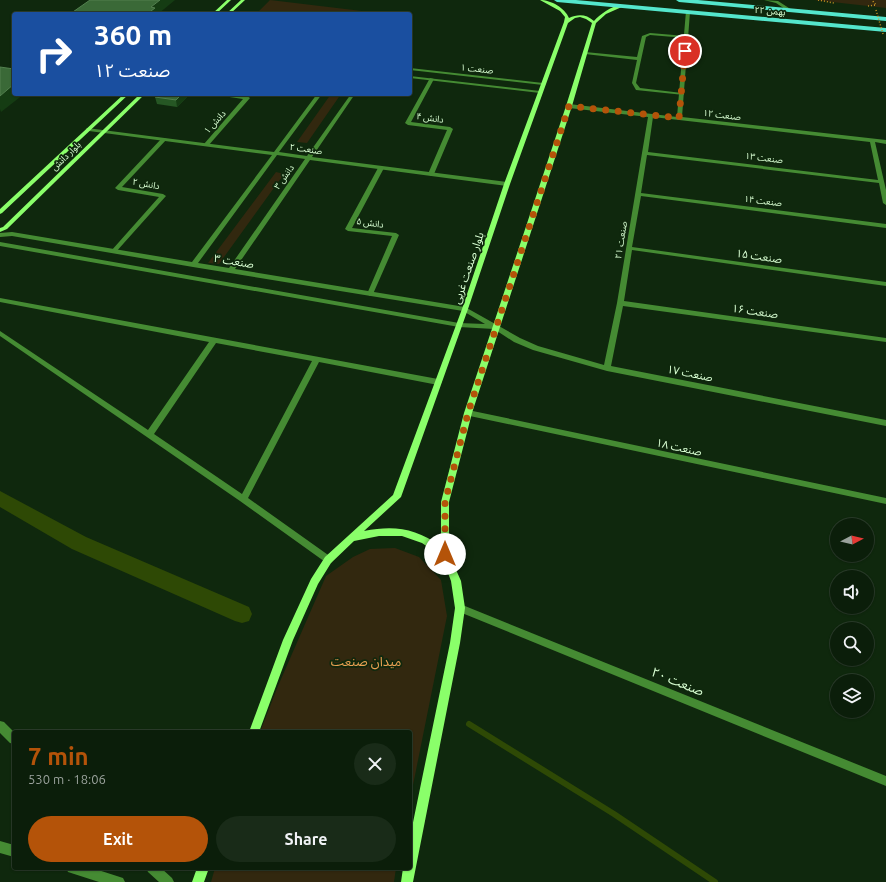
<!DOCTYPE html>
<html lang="en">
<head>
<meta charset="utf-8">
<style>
  :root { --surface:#0b1e0a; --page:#192b18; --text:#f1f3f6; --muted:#9aa29c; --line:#2b3c2b; --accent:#b45309 }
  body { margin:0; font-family:Ubuntu,"Noto Sans Arabic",sans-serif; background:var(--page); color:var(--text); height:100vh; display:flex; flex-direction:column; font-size:15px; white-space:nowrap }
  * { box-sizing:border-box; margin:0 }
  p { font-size:13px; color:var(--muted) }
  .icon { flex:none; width:22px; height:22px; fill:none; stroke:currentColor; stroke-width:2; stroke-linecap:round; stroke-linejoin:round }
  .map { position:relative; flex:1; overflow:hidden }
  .side { position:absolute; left:12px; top:730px; width:400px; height:140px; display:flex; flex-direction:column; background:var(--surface); border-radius:4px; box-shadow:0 1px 3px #0004,0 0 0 1px var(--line) }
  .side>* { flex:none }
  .banner { position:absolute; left:12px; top:12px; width:400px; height:84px; border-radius:4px; box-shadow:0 1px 3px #0004,0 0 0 1px var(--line); background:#1a4fa0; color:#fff; overflow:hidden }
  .needle { width:26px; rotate:83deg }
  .controls { position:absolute; left:830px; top:518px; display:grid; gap:8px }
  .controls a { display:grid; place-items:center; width:44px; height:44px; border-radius:50%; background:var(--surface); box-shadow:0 1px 3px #0004,0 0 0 1px var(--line); font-size:20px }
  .pin { position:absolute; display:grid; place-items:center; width:34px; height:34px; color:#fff; margin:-17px; border:2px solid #fff; border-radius:50%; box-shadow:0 1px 4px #0007 }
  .me { position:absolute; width:44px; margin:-22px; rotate:0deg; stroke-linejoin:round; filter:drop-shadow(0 0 3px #0008) }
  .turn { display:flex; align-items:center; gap:14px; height:84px; padding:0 16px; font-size:18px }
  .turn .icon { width:52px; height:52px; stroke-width:2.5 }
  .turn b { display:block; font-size:28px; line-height:34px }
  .round { display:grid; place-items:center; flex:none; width:42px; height:42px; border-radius:21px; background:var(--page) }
  .summary { display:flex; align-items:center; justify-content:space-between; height:68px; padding:0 16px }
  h1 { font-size:24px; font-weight:600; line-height:30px; color:var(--accent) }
  .primary-button { display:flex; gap:8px; margin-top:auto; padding:8px 16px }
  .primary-button a { flex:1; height:46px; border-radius:24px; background:var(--accent); color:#fff; font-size:16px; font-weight:600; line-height:46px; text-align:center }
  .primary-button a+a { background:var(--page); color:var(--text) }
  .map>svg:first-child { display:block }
</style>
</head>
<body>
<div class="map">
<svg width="886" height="882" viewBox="0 0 886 882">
  <rect width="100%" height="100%" fill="#0f280d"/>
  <!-- green -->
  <path fill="#32280f" d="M270 0 387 14H256Z
    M814 0H886V8Z
    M331 94H341L307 143 297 142Z
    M276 172 284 174 219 264 208 263Z
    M395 548 419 557 441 580 447 616 410 800V732H260L278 686 326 576 353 557 370 549Z
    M215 868H396L394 882H211Z"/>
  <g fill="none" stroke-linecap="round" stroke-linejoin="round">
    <!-- stream -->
    <path stroke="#2e4905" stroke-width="6" d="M469 724 614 814 715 882"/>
    <!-- canal -->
    <path fill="#2e4905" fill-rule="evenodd" d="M0 491 86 537 249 607 252 614 249 621 242 623 235 621 72 549 0 507Z"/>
    <!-- path -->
    <path stroke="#c49323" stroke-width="1.5" stroke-dasharray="1 2" stroke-linecap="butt" d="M818 0 834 3
      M868 6 876 5 872 0"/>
    <!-- minor -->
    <path fill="#458b33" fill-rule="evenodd" d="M650 33 686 36 688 37 686 38 650 35 646 37 636 83 640 88 682 93 684 94V95L636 90 632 83 637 60 585 54 583 53 585 52 637 57 642 36Z
      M430 78 434 79 411 122 450 127 453 129 434 174 431 176 428 174 447 130 408 125 405 123Z
      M214 94H228L247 96 250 98 208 146H204V144L243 99 216 95Z
      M162 138 167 139 122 187 163 194 166 196 115 253H111V251L159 197 118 190 115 188Z
      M381 166 384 168 352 228 396 233 399 235 373 294 370 296 367 294 392 236 348 231 345 229 378 168Z
      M0 298 438 379 442 382 438 385 319 362 248 498 331 557 333 560 331 563 328 564 240 501 0 336V331L148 430 209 342 0 302ZM216 343 312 361 242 494 154 434Z
      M0 721 4 722 14 732V744L10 743 0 733Z
      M0 841 14 845V857L0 853Z
      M66 868H92L123 878 125 882H99L68 872Z
      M146 868H161L172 878 174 882H159L148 872Z"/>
    <!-- tertiary -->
    <path fill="#458b33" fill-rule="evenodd" d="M764 0 778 1 792 10 788 11 776 3Z
      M686 11 690 12 682 117 886 140V144L875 142 886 190V205L883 203 879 183 647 155 641 193 886 224V228L641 196 632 247 886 282V286L632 250 624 301 886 338V342L623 306 611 366 886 420V426L607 371 533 350 514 342 494 329 459 327 0 246V242L459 323 485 324 463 311 193 267 12 236 0 237V233L12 232 192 262 272 155 89 131 86 129 87 128 274 152 317 94H322L279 152 307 156 351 94H355L312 157 507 182 510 184 507 186 310 160 235 269 465 307 520 338 538 346 604 365 617 303 648 117 569 108 566 106 569 104 677 117ZM653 117 870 142 878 180 648 152ZM277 155 305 159 229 268 198 263Z
      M410 68 543 83 545 84 543 85 410 70Z
      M410 76 540 91 542 92 540 93 410 78Z
      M468 410 886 498V504L465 415 464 413Z
      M460 604 886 776V786L457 611 455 608 457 605Z"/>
    <!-- secondary -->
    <path fill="#8aff6a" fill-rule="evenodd" d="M227 0H231L216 14H212Z
      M241 0H245L230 14H226Z
      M540 0C551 0 565 8 569 18 578 14 586 14 594 21 600 14 615 3 624 6L606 14 596 23 572 106 472 413 449 502V554L461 581 465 608 460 643 413 882H401L403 868H410V837L450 643 455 608 451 581 442 557 422 543 402 536H379L354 541 331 563 318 584 293 640 259 732H249L283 640 311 579 325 557 393 495 462 309 504 184 564 22 565 17 560 11ZM580 17 586 19 592 23 566 106 464 413 441 502V546C415 528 394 525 364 531L401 497 468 309 510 184 568 23 575 18Z
      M124 94H129L2 213 0 214V209Z
      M140 94H145L7 229 0 232V228L3 227Z
      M197 868H209L204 882H192Z"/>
    <!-- trunk -->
    <path fill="#54e6cc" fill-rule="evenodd" d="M554 0H576L886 28V32L557 2Z
      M676 0H698L886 17V21L679 2Z"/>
    <!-- path-bridge -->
    <path stroke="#c49323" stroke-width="1.5" stroke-dasharray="1 2" stroke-linecap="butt" d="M876 10 883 34"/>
  </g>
  <!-- wall -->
  <path fill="#265724" d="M158 94H190L177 107 157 104 155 97Z"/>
  <!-- shaded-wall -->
  <path fill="#153c13" d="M160 0H175L158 14H147L151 7Z
    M14 84V94H24L1 112 0 109V96Z
    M182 94H190L177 107 176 100Z"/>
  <!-- building -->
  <path fill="#3a6937" stroke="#53804f" d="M90 0H160L151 7 155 8 147 14H70Z
    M0 67 14 69V84L0 96Z
    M158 94H182L176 100 155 97Z"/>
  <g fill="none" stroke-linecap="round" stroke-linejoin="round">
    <!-- route -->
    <path stroke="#b45309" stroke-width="7" stroke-dasharray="0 12.6" d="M445 554V502L468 413 569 106 679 118 685 51"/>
  </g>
  <g text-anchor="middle" stroke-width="3.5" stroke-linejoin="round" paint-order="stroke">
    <!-- far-street labels -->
    <g font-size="9" fill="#d9ffd3" stroke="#0f280d">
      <text transform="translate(770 11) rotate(5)" y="3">۲۲ بهمن</text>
      <text transform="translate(477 69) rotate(6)" y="3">صنعت ۱</text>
      <text transform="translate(722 115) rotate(7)" y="3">صنعت ۱۲</text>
      <text transform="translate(430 118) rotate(8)" y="3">دانش ۴</text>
      <text transform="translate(215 122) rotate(-48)" y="3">دانش ۱</text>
      <text transform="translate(306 149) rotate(8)" y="3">صنعت ۲</text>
      <text transform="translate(66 156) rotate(-44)" y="3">بلوار دانش</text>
      <text transform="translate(764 158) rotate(7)" y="3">صنعت ۱۳</text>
      <text transform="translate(284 177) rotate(-55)" y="3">دانش ۳</text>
      <text transform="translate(146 184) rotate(10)" y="3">دانش ۲</text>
      <text transform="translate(763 201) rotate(7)" y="3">صنعت ۱۴</text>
      <text transform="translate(370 223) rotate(8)" y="3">دانش ۵</text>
      <text transform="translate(621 240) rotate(-81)" y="3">صنعت ۲۱</text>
    </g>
    <!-- street labels -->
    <g font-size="11" fill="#d9ffd3" stroke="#0f280d">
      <text transform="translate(759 256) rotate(8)" y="4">صنعت ۱۵</text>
      <text transform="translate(234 261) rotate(9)" y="4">صنعت ۳</text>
      <text transform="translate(468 268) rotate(-71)" y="4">بلوار صنعت غربی</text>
      <text transform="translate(755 311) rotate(8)" y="4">صنعت ۱۶</text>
      <text transform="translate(690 373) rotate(11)" y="4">صنعت ۱۷</text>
      <text transform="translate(679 447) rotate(12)" y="4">صنعت ۱۸</text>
    </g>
    <!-- near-park labels -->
    <g font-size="13" fill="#eba153" stroke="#0f280d">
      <text x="366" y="666">میدان صنعت</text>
    </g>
    <!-- near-street labels -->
    <g font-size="13" fill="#d9ffd3" stroke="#0f280d">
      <text transform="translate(678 681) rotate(22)" y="5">صنعت ۲۰</text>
    </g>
  </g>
</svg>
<div class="controls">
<a><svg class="needle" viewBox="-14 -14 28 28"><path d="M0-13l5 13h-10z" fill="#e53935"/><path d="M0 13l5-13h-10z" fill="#9aa29c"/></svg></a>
<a><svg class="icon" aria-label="sound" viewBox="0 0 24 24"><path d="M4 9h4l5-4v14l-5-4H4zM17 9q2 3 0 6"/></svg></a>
<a><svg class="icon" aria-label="search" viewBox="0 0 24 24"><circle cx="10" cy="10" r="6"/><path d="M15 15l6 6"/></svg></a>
<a><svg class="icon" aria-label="layers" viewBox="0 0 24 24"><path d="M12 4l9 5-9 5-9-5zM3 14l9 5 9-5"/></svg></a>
</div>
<div class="pin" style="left:685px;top:51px;background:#d93025"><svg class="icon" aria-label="arrive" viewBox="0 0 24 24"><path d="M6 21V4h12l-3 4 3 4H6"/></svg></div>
<svg class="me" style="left:445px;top:554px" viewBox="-20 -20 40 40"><circle r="19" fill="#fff"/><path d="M0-13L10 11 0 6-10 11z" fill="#b45309"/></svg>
<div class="banner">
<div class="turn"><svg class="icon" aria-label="right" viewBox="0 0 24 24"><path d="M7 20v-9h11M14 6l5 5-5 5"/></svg><div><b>360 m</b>صنعت ۱۲</div></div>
</div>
<section class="side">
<div class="summary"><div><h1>7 min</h1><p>530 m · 18:06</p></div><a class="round"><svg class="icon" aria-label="close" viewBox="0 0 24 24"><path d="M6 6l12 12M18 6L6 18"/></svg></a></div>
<div class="primary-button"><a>Exit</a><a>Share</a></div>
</section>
</div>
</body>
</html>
